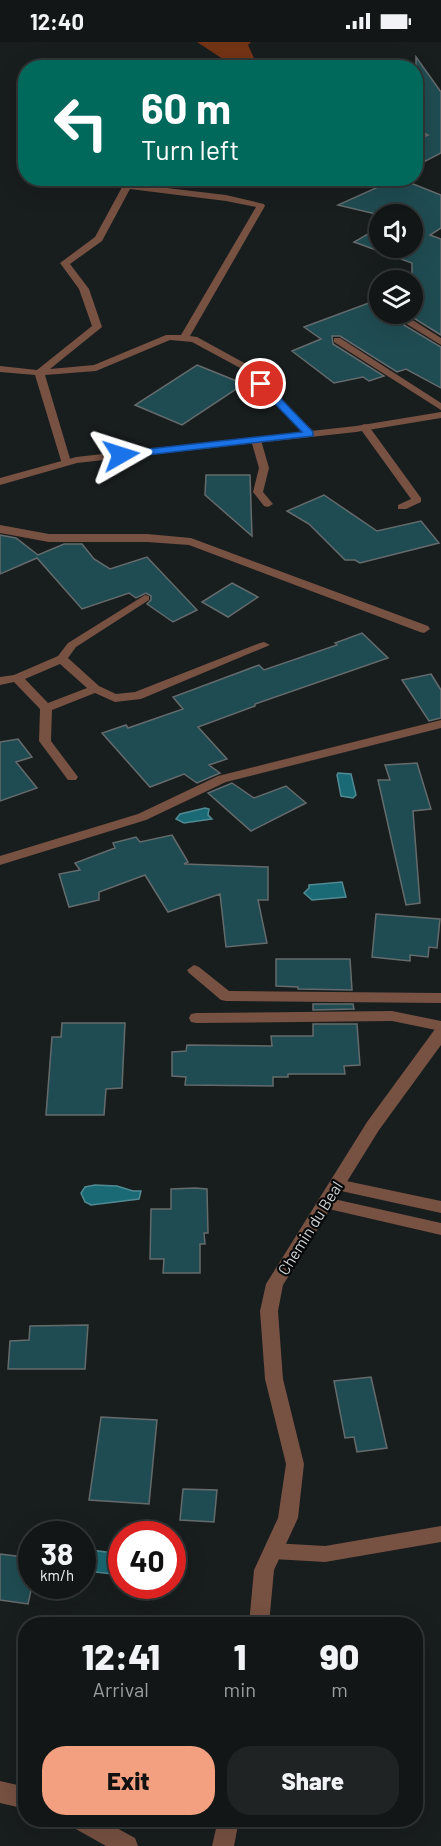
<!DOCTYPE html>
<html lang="en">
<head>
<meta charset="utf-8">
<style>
  :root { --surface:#121616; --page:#1f2323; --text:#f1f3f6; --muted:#9c9fa1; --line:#313535; --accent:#f2a07f }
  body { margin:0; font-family:Barlow,sans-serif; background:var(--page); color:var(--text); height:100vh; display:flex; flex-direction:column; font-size:22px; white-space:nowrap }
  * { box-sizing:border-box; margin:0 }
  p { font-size:20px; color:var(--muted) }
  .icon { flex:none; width:33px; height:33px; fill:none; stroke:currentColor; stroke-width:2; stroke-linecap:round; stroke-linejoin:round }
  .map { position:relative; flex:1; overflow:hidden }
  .details { position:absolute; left:18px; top:1575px; width:405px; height:210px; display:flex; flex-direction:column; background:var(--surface); border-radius:24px; box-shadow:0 6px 24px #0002,0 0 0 2px var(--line) }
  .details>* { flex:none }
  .top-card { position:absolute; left:18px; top:18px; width:405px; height:126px; border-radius:24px; box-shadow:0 6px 24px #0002,0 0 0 2px var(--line); background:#00695c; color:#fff; overflow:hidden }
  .buttons { position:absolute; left:369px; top:162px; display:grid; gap:12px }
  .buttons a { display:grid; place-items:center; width:54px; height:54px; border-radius:50%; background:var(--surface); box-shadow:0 6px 24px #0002,0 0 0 2px var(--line); font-size:30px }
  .speed { position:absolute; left:18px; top:1479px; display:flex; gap:12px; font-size:30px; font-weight:700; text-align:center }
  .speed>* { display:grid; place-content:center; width:78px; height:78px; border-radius:50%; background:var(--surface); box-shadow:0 6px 24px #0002,0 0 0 2px var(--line); line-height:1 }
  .speed small { font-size:15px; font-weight:400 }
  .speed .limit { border:9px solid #d22; background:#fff; color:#111 }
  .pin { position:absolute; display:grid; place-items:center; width:51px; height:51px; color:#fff; margin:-26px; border:3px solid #fff; border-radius:50%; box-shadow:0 2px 6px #0007 }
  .me { position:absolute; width:66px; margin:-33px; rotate:84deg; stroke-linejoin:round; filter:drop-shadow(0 0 4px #0008) }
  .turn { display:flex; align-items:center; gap:21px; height:126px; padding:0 24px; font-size:27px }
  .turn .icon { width:78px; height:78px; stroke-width:2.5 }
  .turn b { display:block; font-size:42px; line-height:51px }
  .eta { display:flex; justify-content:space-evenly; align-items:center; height:102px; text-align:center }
  .eta b { font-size:36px; font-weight:800; line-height:42px }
  .button { display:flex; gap:12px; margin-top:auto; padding:12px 24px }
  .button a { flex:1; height:69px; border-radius:24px; background:var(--accent); color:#111; font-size:24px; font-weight:800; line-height:69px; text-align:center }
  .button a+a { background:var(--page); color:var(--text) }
  .status { display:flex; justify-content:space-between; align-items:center; height:42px; padding:0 30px; background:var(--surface); direction:ltr }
  .status svg { height:16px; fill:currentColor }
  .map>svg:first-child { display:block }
</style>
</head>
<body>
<div class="status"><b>12:40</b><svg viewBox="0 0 49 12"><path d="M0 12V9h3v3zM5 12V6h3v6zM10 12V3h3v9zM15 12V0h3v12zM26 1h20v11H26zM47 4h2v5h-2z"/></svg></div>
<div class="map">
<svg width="441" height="1804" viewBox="0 0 441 1804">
  <rect width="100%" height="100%" fill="#181d1e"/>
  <!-- forest -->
  <path fill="#733315" d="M197 0H251L248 3 258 25H235Z"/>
  <!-- water -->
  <path fill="#1a6a75" stroke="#518a92" stroke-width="1.5" d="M338 731 351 732 356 753 353 756 341 754 337 733Z
    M205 766 209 767 208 773 212 777 184 781 176 777 180 772Z
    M342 840 346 855 312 858 304 851 309 846V843Z
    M95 1143 117 1144 133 1149H141L139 1157 91 1163 85 1160 81 1151 85 1145Z
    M91 1508 121 1512V1533L87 1529 83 1524V1514Z"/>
  <!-- building -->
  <path fill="#1f4c52" stroke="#656b6c" stroke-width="1.5" d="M416 15 441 50V111L416 124V98L428 93 416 88Z
    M398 136 441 153V186L430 193 441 197V293L412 275V221L354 200 380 185V206H412V172L380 173 338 163Z
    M374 259 380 262V272H397L404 275V283L441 305V346L406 327 397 330 340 294H332L333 302 384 334 369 339 363 335 334 341 292 309 321 297 304 285Z
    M197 323 244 342 182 383 135 363Z
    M206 433H250L252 494 205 453Z
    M324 453 377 489 421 479 439 501 360 521 355 518H345L309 482 287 469Z
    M0 493 16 496 38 513 64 502H82L94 517 110 527 147 515 197 568 173 580 147 562 151 558V554L146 551 136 556 129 551 82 567 37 516 0 532Z
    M232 541 258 555 228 575 202 560Z
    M362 591 388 616 255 662V664L198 685 227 717 209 723 220 731 197 741 184 732 150 745 102 691 126 683 128 686 183 667 173 655 259 623 264 628 337 603 335 601Z
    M431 632 441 648V676L429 679 402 638Z
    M18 697 32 715 16 720 37 746 0 759V700Z
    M417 721 431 767 413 769 420 861 406 863 378 738H390L385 723Z
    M232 741 254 756 286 744 306 761 251 789 208 751Z
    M172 793 188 820 184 822 268 825V858H258L267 901 226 905 220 852 168 870 145 833 99 850V858L69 865 59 832 80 828 75 821 115 806 113 801 136 795 140 800Z
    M376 872 440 877 437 906 429 905 428 915 410 913V919L372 915Z
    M276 917H350L352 948 298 947V945L276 944Z
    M313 962H353L354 967 313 968Z
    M62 981H125L122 1046 106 1047 104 1073H46L52 995H61Z
    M313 982H357L360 1023 344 1024 345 1032H288V1035H273V1044L185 1043 186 1035 172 1034V1010L186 1009 187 1003 272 1004 271 994H313Z
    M195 1146 207 1147 208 1191H204L205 1202H200V1231H163L164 1217H150L151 1167H171V1147Z
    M88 1283 85 1327H8L10 1299 29 1298 30 1284Z
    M371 1335 387 1406 357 1410 354 1395 345 1396 334 1339Z
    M101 1375 157 1378 149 1462 89 1458Z
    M183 1447 217 1448 214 1480 180 1478Z
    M0 1512 32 1516V1544L28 1562 0 1558Z"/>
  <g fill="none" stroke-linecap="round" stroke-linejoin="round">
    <!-- service -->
    <path fill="#775142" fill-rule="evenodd" d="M127 136H136L133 142 226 153 264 162 265 164 190 294 197 295 248 323 314 390V394H306L242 327 192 300 170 298 96 329 45 333 71 420 70 422H62L35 333 0 330V324L37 328 92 284 79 247 60 221 95 195ZM130 147 226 159 256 165 181 293H166L94 323 50 327 102 285 89 247 70 222 102 199Z
      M405 277H411L441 296V303L405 281Z
      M334 296H340L441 361V368L334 300Z
      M364 382 368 383 421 456V460L406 467H398V463L411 457 359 385Z
      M256 395 261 398 269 426 263 450 273 462 268 465 264 464 253 450 259 426 251 398Z
      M145 553 149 554V558L76 605 68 616 99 644 116 652 135 650 260 601 264 600 270 603 141 657 115 660 95 651 52 668 51 699 78 735 76 738H68L39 699 40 667 14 640 0 643V635L14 633 58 614 68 601ZM60 622 87 646 48 661 25 637Z
      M441 678V686L226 740 146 778 0 823V814L138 772 218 734Z
      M194 923 199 925 229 949 441 951V961L226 959 221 958 189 931 187 928Z
      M392 969 441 979V989L392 979 196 981 191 980 189 976 191 972 196 971Z
      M337 1137 441 1159V1171L332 1147 329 1143 332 1139Z
      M325 1155 441 1181V1193L320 1165 317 1161 320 1157Z
      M441 1484V1500L325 1520 273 1517 267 1515 264 1509 267 1503 273 1501 325 1504Z"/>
    <!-- minor -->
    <path fill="#775142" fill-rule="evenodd" d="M0 483 49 492H147L191 496 428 584 430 587 424 591 420 590 189 503 147 500H49L0 491Z
      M441 985V1003L379 1088 283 1243 278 1269 283 1337 304 1422 298 1476 274 1528 269 1582H249L254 1528 278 1476 286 1422 265 1337 260 1269 266 1242 367 1080 435 987Z
      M218 1778H239L234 1804H212Z"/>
    <!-- tertiary -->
    <path fill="#775142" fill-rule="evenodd" d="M441 370V376L356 390 77 421 0 443V436L76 415 356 384Z
      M0 1739 26 1745V1767L0 1761Z
      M71 1778H102L135 1796 138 1804H106L74 1786Z"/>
  </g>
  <!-- route -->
  <path fill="#1a73e8" stroke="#114b97" stroke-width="1.5" d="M258 340H265L313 390V394L121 416 116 413 121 410 302 390 258 344Z"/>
  <g text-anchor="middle" stroke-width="4.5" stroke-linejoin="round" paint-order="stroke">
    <!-- street labels -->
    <g font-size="16" fill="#d0d3d4" stroke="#060708">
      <text transform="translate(310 1186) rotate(-58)" y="6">Chemin du Beal</text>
    </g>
  </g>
</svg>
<div class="buttons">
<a><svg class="icon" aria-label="sound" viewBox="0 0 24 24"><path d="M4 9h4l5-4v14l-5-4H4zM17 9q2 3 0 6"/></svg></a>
<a><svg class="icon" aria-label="layers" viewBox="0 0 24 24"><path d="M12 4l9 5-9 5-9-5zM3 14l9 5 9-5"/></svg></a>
</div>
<div class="speed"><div>38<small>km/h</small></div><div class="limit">40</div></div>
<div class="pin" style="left:261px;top:342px;background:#d93025"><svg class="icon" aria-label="arrive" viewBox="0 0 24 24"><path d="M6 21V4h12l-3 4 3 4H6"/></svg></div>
<svg class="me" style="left:121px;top:413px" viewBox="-20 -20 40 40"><path d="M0-17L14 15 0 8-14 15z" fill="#1a73e8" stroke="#fff" stroke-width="4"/></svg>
<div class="top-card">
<div class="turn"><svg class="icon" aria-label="left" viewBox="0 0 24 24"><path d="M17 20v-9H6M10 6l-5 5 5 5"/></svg><div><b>60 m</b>Turn left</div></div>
</div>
<section class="details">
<div class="eta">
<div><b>12:41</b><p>Arrival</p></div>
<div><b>1</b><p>min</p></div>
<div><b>90</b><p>m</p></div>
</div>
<div class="button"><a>Exit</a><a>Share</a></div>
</section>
</div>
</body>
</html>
